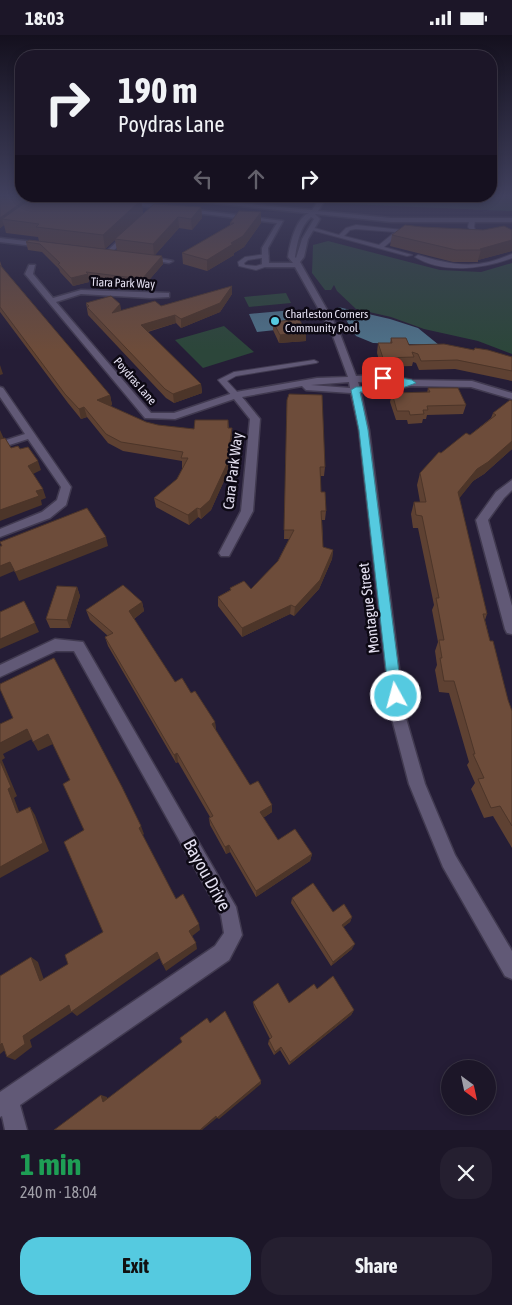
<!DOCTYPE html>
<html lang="en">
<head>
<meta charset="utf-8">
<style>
  :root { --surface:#1c1628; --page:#251f30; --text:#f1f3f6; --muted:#a09fa8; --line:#3a3545; --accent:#55cae0 }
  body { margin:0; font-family:"Asap Condensed",sans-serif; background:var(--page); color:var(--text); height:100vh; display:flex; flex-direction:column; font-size:19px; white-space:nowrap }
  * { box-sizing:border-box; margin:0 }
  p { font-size:16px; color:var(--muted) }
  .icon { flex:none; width:28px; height:28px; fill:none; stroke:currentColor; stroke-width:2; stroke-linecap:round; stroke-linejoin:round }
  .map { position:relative; height:1095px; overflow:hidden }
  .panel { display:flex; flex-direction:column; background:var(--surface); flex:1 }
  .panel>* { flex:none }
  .guide { position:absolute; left:15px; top:15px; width:482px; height:152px; border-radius:20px; box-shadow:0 2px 8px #0003,0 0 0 1px var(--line); background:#1c1628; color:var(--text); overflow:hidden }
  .needle { width:32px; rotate:147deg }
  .buttons { position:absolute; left:441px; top:1025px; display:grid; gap:10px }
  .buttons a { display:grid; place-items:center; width:55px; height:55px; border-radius:50%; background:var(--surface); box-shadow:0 2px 8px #0003,0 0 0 1px var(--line); font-size:25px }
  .pin { position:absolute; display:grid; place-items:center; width:42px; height:42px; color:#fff; margin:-21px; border-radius:10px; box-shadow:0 2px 8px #0006 }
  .me { position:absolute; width:55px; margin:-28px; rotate:353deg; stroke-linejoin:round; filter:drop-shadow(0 0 4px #0008) }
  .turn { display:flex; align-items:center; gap:18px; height:105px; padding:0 20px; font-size:22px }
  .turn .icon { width:65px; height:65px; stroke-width:2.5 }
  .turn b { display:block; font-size:35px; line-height:42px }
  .lanes { display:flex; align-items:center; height:48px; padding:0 20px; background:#0003; justify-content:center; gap:25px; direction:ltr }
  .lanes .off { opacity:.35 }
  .round { display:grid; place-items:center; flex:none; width:52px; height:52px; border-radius:20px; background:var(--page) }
  .overview { display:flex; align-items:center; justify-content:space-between; height:85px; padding:0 20px }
  h1 { font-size:30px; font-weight:700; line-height:38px; color:#1e9e55 }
  .button { display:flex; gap:10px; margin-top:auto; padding:10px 20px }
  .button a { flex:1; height:58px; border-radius:20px; background:var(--accent); color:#111; font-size:20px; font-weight:700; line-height:58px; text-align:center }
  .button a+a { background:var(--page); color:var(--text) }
  .status { display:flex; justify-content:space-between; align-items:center; height:35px; padding:0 25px; background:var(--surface); direction:ltr }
  .status svg { height:14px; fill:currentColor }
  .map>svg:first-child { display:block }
</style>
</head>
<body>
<div class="status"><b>18:03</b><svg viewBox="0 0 49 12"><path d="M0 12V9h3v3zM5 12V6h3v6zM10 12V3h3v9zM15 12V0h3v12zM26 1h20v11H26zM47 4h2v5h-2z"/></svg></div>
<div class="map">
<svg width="512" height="1095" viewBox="0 0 512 1095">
  <rect width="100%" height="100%" fill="#251d36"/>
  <!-- green -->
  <path fill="#2c463a" d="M329 162H512V176L324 168Z
    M328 206 440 235 481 237 512 228V319L478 306 424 294 391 282 356 274 337 256 334 250 331 255H325L312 238 313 210Z
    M286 258 291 268 249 272 244 262Z
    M224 291 254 317 203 333 175 305Z"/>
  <!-- water -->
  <path fill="#4e7188" d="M338 272 390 284 418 293 439 310 373 308 356 301Z
    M293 275 303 292 257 297 249 279Z"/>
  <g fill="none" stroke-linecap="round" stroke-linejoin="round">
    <!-- service casing -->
    <g stroke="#413a50" stroke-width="2">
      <path id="service" d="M472 184 475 186 474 192 477 199H473L468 192 469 186Z
        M356 190 412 196V198H401L384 212 412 220 407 221 308 194 311 192 339 200 346 193ZM356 194 395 197 379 210 344 201 350 195Z
        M266 219 269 221 268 222 248 225 244 228 245 230 256 231 266 228 269 230 268 231 256 235 239 231 238 227 245 222Z
        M512 219V223C483 234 443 239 415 222L418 220C441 227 465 233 489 227 497 225 504 222 512 219Z
        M314 325 318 327 316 328 236 341 227 346 240 360 236 362H233L218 345 234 337Z"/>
    </g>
    <!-- minor casing -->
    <g stroke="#413a50" stroke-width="3">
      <path id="minor" d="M126 166 283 186 268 213 269 228H293L288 222C290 208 297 176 315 177V179L320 184 308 204 304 222 300 227 339 296 356 341 383 340 412 345 472 346 512 358V364L471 352 411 351 385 356 361 358 369 395 405 680 425 749 455 820 512 916V944L505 941 443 832 409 749 391 680 359 395 351 358 306 355 302 351 242 362 260 384 253 476 229 521H221L219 518 241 476 250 384 234 364 175 384 145 383 25 239 29 230H35L33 239 53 263 81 255 169 258V262L150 263 81 259 56 267 151 378H174L236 357 317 343 348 342 331 296 295 232H266L262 230V213L277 188 124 169ZM311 182 314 184 302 204 296 223 295 222C297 209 300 191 311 182ZM383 346 398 348 360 353 358 347ZM349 347 350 353 311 350Z
        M126 198 131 199 110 219H106V217Z
        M0 203 42 208 45 210 42 212 0 207Z
        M146 221 173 226 169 228 144 224 142 223Z
        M0 352 3 353 71 452 66 470 50 483 0 502V494L42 477 57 465 61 452 28 404 0 413V407L25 399 0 362Z
        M512 445V455L504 463 488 485 512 571V599L507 598 505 594 476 485 496 457Z
        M55 604 83 607 236 872 242 900 229 925 20 1070 27 1095H5L2 1081 0 1082V1057L215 911 224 898 221 880 74 616H56L0 642V630Z"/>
    </g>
    <!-- tertiary casing -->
    <g stroke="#413a50" stroke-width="3">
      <path id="tertiary" d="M155 162H177L312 175 321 162H327L318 176 391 183H512V187H391Z"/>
    </g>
    <!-- service -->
    <use href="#service" fill="#615976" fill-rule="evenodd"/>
    <!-- minor -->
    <use href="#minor" fill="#615976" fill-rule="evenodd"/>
    <!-- tertiary -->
    <use href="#tertiary" fill="#615976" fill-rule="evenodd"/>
  </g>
  <!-- wall -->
  <path fill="#5e4132" d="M0 162 141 165 143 179 201 172 202 183 192 195 179 193 155 220 162 221 163 229 143 252 89 245V247L73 251 60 237 59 234 42 217 28 215 26 207 117 216 115 205 105 214 39 206 38 202 6 198 4 190 0 193Z
    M230 188H261L244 212 234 218V220L207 236 183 229 182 218 230 190Z
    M422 192 483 195H512V216L478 225V227H453L390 211 392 200Z
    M0 226 2 232 110 360 112 370 110 371 146 387 158 390 194 394 228 385 229 393H232V402L227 439 211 475 201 484 198 482 189 490 156 472 154 463 177 444 183 433H182V426L123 416 108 408 87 382 81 384 68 368 0 277Z
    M232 251V259L220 277 181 293 176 288 148 297 201 349 202 358 174 368 166 363 88 280 86 268 120 269 121 276 161 271Z
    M273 287 306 297V306L279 308 273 295Z
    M391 303 409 310 512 322V346L455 334 419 335 416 328 413 327 412 331 381 332 377 318 378 308H390Z
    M428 353 466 370 463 379 427 380 426 384H423L422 388 408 389 407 385H396L390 367 392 358H427Z
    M287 365 325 432 324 441H320L321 457 326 476 325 485H322L323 512 333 515 332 524 319 554 294 581 290 579 242 602 218 571V562L230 555V553L251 554 278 526 289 504H284Z
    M512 366V414L484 439 473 446 459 463 487 579 485 585 490 606 508 665 512 676V813L493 781 484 783 471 754 475 748 467 730 469 727 449 658 439 657 435 635 437 630 435 616 438 607 432 575 434 570 418 493H413L411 479 414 467H420L417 450 420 438 441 418 470 400 491 383 493 378Z
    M77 552 80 561 70 593H50L46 584Z
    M142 567 144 576 134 584 175 647 191 658 215 687 216 696 250 750 272 777 263 783 278 805 312 819 310 826 256 862 230 817 226 819 210 790 209 783 210 782 178 727 176 728 108 611 105 602 108 601 90 585 86 575Z
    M292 863 333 877 352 882 350 887 343 892 352 914 331 931 291 868Z
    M317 954 354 975 351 980 289 1030 280 1015 274 1020 268 1009 269 1005 270 1004 254 972 253 967 289 968Z"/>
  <!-- shaded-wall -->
  <path fill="#4c3529" d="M28 162H34L2 184 4 190 0 193V183Z
    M141 165 143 179 105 214 103 200Z
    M201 172 202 183 192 195 191 184Z
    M261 177V188L244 212 234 218V220L207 236V225L231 208Z
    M178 182 179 193 154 221 153 209Z
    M512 205V216L478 225 481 215 480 214Z
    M162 221 163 229 143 252 142 244Z
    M88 239 89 247 73 251 71 243Z
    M232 251V259L220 277 181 293V284Z
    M120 269 121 278H112Z
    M175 280 176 288 142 298 141 290Z
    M306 297V306L279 308 280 300Z
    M0 330 3 339 0 340Z
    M201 349 202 358 174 368 173 359Z
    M110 360 112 370 100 374 97 365Z
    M84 372 87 382 81 384 79 374Z
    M232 393V402L227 439 211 475 201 484 200 474Z
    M0 395 4 404 0 405Z
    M512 406V414L484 439 473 446 454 470 458 457 477 434Z
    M38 426 41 435 31 440 28 431Z
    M43 454 46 463 41 465 42 470 0 486V475L36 456Z
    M197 473 198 482 189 490 188 480Z
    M106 502 108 511 19 546 15 537Z
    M333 515 332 524 319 554 294 581 295 572Z
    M10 527 14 536 0 542V531Z
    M77 552 80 561 70 593 67 585Z
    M142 567 144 576 131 586 129 576Z
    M291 570 290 579 242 602V593Z
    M35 588 39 597 0 614V604Z
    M215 687 216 696 212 689Z
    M27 694 32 704 3 719 5 723 2 725 17 761 14 763 23 787 17 778 8 754 0 726V708Z
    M48 699 53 709 38 716 33 707Z
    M177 718 178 727 176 728 174 720Z
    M272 770V777L260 785V777Z
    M30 772 35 780 49 816 0 843V832Z
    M141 791 144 799 142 801 139 793Z
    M229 810 230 817 226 819 225 812Z
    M312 819 310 826 256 862V856Z
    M352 882 350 887 340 895 342 890Z
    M199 889 200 895 191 902 189 896Z
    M196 908 197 914 166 936 163 930Z
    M355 909 352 914 331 931 333 927Z
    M157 917 160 923 77 981 72 977 30 1005 32 1012 15 1025 7 1022 23 1001 69 970Z
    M31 922 38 927 46 951 40 946Z
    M354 975 351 980 289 1030 290 1027Z
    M2 1008 10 1011 0 1019V1010Z
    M281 1012 280 1015 274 1020 275 1017Z
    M261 1046V1049L219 1084 217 1083Z
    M101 1060 107 1062 109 1068 103 1067Z
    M216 1081 218 1082 202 1095H200Z"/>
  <!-- building -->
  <path fill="#6d4c3a" stroke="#4c3529" d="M0 162H29L0 183Z
    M33 162H113L141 165 103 200 36 192 39 189 2 184Z
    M154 169 201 172 191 184 178 182 153 209 115 204Z
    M239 176 261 177 243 201 231 208 233 209 207 225 182 218 234 188H230Z
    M405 190 422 192 483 195 504 191 512 195V205L480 214 481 215H456L392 200Z
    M29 205 162 221 142 244 86 237 88 239 71 243 58 229 60 228 40 209 26 207Z
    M0 230 110 360 97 365 146 387 158 390 194 394 195 385H228V393H232L227 429 210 465 200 474 197 473 188 480 154 463 177 444 188 423H181L183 417 121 407 106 399 84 372 79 374 65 359 0 272Z
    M232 251 220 268 181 284 175 280 141 290 201 349 173 359 165 354 87 272 89 271 86 268 111 261 120 269 112 278 155 266 161 271Z
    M299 284 306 297 280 300 273 287Z
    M391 303H406L409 310 444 309 474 315 475 313 488 315 512 322V336L457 325 421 326 418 319 412 317 414 322 383 323 378 308H392Z
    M428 353H458L466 370 427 371 428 375H423L424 379 410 380 409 376H397L392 358 430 357Z
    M289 359 322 360 325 432H320L321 457H325L326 476H321L323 512 333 515 320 545 295 572 291 570 242 593 218 562 231 555 230 553 244 546 251 554 278 526 294 495H284L287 365Z
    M510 365 512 366V406L488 427 477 434 458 457 487 579H483L490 606H493L508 665 512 676V791L500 771 491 773 478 744 484 743 473 719H475L454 646H444L440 623H442L439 605H444L436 563H439L422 481 416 480 414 467H426L420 438 439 417 441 418 466 398 470 400 496 380 493 378Z
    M5 403 11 413 18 411 20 414 28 412 38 426 28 431 43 454 36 456 39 461 0 475V404Z
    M87 473 106 502 15 537 10 527 0 531V511H2L0 507Z
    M123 550 142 567 129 576 175 647 182 643 191 658 195 656 215 687 212 689 250 750 258 746 272 770 260 777 278 805 295 794 312 819 256 856 229 810 225 812 209 783 213 781 177 718 174 720 105 602 113 598 86 575Z
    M57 551 77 552 67 585 46 584Z
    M24 566 35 588 0 604V577Z
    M54 623 122 752 141 791 139 793 176 864 183 859 199 889 189 896 196 908 163 930 157 917 71 977 69 970 23 1001 25 1009 7 1022 2 1008 0 1010V941L31 922 40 946 68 929 65 920 103 897 64 807 84 795 63 749 70 745 48 699 33 707 27 694 0 708V689L13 683 0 654V649Z
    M0 726 11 752 8 754 17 778 30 772 43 808 0 832Z
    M313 848 333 877 344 869 352 882 342 890 355 909 333 927 292 863Z
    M333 941 354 975 290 1027 281 1012 275 1017 269 1005 272 1002 253 967 278 948 289 968 314 949 317 954Z
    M225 976 261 1046 217 1083 216 1081 200 1095H54L101 1060 103 1067 182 1007 180 1003 207 983 210 988Z"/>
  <!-- sky -->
  <linearGradient id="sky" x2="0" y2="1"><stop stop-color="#14101e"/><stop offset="0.51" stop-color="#40405d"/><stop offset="1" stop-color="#40405d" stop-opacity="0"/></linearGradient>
  <rect width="512" height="315" fill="url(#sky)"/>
  <!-- route -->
  <path fill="#55cae0" stroke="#378392" d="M383 340 412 345 416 348 394 356 360 357 368 395 402 661 401 665 396 667 391 665 389 661 359 395 351 355 356 352 393 351 401 348 380 345 379 343Z"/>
  <!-- markers -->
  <circle fill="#55cae0" stroke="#0d0914" stroke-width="2" cx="275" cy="286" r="5"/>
  <g text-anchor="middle" stroke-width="5" stroke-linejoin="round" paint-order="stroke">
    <!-- far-street labels -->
    <g font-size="12" fill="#e3dff0" stroke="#0d0914">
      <text transform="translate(123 248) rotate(2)" y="4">Tiara Park Way</text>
      <text transform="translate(135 346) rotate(49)" y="4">Poydras Lane</text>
    </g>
    <!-- far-poi labels -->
    <g font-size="12" fill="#e3dff0" stroke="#0d0914" text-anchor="start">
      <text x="285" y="283">Charleston Corners<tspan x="285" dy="14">Community Pool</tspan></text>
    </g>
    <!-- street labels -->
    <g font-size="15" fill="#e3dff0" stroke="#0d0914">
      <text transform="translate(233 436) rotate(-83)" y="5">Cara Park Way</text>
      <text transform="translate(369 573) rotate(-97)" y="5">Montague Street</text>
    </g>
    <!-- near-street labels -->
    <g font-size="18" fill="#e3dff0" stroke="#0d0914">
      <text transform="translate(207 840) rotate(61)" y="6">Bayou Drive</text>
    </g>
  </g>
</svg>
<div class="buttons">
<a><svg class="needle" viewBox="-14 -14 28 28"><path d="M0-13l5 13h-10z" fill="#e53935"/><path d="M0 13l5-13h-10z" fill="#a09fa8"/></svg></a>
</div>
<div class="pin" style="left:383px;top:343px;background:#d93025"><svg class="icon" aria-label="arrive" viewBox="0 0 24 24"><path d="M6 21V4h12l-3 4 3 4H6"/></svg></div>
<svg class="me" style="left:396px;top:661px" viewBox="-20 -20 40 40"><circle r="17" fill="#55cae0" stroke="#fff" stroke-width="3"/><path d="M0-11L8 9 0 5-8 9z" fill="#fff"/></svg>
<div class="guide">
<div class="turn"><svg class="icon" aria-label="right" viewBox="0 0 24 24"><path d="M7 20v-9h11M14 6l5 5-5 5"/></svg><div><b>190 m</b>Poydras Lane</div></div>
<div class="lanes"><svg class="icon off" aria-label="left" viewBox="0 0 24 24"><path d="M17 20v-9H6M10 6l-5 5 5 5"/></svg><svg class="icon off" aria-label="ahead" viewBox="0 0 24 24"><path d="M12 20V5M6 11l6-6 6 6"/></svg><svg class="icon" aria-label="right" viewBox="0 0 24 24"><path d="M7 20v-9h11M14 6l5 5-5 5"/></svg></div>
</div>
</div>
<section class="panel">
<div class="overview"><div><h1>1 min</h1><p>240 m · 18:04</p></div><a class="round"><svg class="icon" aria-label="close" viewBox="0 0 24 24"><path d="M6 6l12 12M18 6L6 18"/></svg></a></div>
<div class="button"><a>Exit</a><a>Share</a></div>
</section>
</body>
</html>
